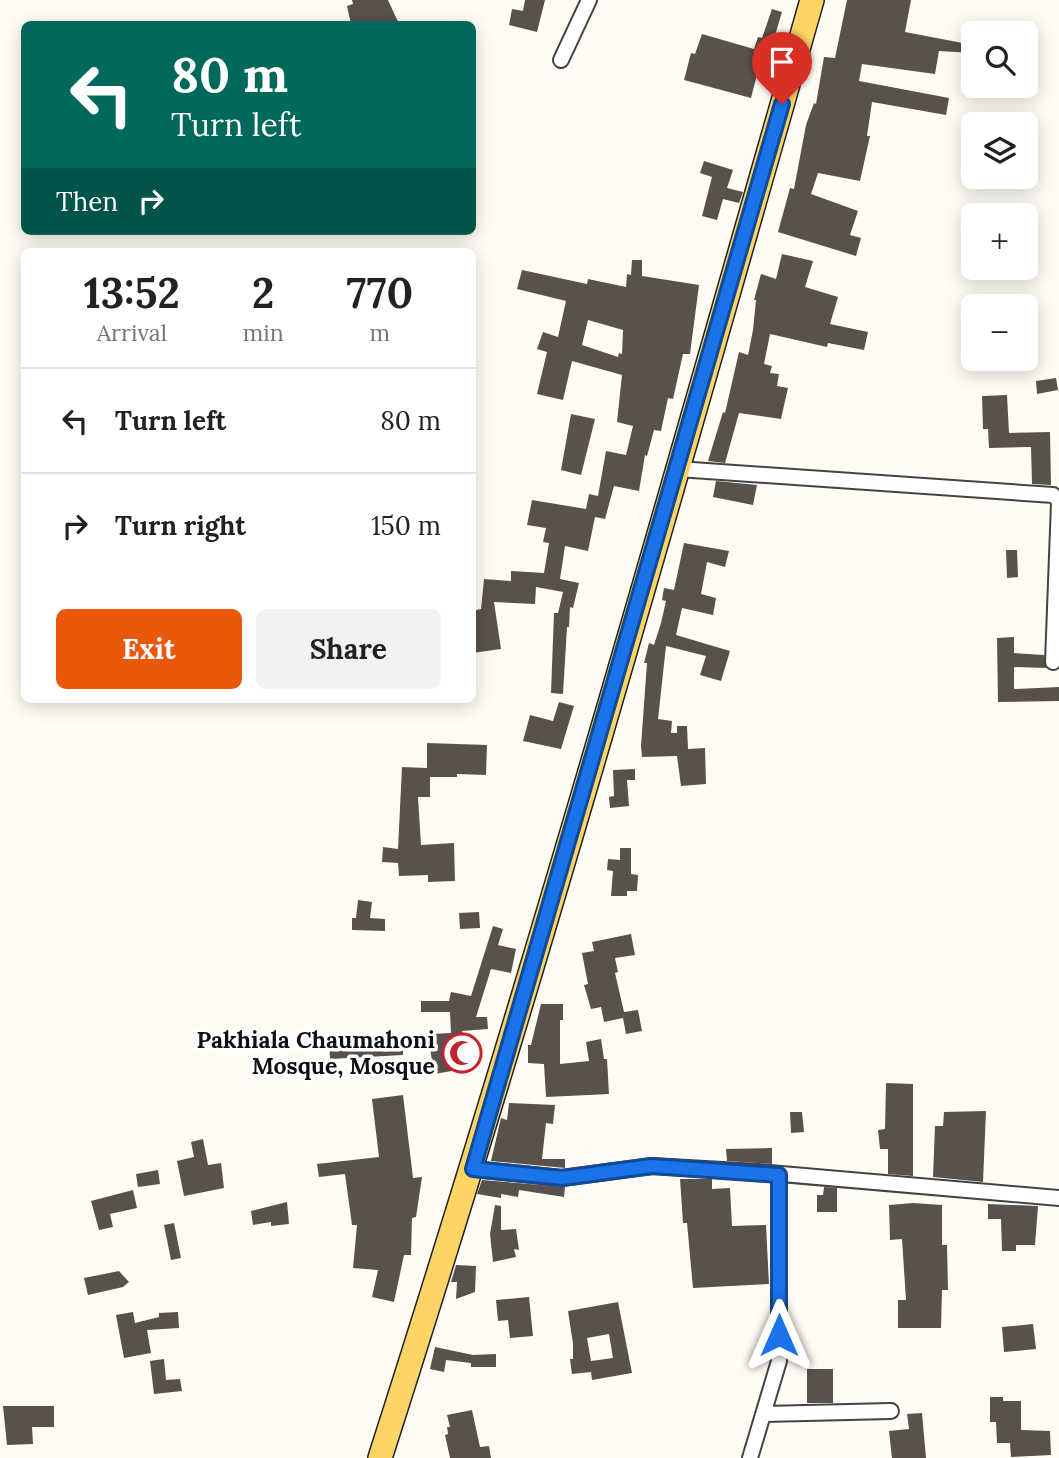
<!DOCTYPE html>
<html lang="en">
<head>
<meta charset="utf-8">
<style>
  :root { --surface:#fff; --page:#f2f2f2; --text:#222; --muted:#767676; --line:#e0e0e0; --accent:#ea580c }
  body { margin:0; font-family:Lora,serif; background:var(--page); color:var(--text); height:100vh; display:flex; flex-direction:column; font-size:26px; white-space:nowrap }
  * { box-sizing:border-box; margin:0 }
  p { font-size:23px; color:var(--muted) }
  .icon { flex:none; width:38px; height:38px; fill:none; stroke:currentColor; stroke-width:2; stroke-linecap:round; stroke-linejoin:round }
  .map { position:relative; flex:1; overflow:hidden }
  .side { position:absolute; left:21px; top:248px; width:455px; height:455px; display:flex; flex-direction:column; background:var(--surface); border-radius:10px; box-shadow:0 4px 18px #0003 }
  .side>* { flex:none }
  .hud { position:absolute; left:21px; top:21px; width:455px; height:214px; border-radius:10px; box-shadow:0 4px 18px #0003; background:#00695c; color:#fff; overflow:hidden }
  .fabs { position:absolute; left:961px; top:21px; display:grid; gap:14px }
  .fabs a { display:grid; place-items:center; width:77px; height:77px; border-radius:10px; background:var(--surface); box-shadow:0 4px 18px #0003; font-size:35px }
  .pin { position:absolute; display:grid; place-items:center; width:60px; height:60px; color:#fff; margin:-72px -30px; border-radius:50% 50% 50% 0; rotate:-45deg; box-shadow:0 0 7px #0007 }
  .pin .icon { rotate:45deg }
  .me { position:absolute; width:77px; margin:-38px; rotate:0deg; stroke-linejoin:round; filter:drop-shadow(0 0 5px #0008) }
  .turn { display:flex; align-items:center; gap:24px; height:147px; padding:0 35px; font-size:32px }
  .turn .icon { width:91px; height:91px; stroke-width:2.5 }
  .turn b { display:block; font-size:49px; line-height:60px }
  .then { display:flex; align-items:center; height:66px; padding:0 35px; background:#0003; gap:14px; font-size:26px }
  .eta { display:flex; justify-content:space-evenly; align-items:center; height:119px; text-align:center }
  .eta b { font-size:42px; font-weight:700; line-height:49px }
  .button { display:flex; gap:14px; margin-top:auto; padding:14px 35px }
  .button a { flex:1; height:80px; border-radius:10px; background:var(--accent); color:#fff; font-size:28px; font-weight:700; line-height:80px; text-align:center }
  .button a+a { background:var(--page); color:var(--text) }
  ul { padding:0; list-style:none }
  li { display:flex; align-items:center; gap:21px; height:105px; padding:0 35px; border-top:2px solid var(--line) }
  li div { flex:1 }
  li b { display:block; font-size:26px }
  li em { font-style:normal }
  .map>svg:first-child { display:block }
</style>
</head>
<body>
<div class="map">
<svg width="1059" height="1458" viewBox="0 0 1059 1458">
  <rect width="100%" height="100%" fill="#fffcf3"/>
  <!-- building -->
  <path fill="#59514c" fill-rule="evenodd" d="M352 0H388L399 24H351L347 6 353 4Z
    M525 0H545L537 32 509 25 512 9 523 11Z
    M847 0H911L905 32 973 45V53L939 51 935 74 862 64 859 81 949 98 946 115 872 102 867 136H870L860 181 818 173 811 194 858 211 850 235 861 238 856 256 778 232 790 188 794 189 806 125 814 103 816 104 824 57 835 58Z
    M772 9 782 12 765 69 759 67 751 98 684 80 691 53 695 54 702 34 754 49 758 37 762 38Z
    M704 161 733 170 727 188 743 192 739 203 723 199 717 220 702 216 712 177 700 173Z
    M782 254 813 261 805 287 838 297 830 324 868 332 864 350 828 343 827 347 770 334 764 364 772 366 770 373 779 374 777 386 788 388 781 419 739 413 725 463 708 461 723 412 725 413 739 352 748 355 753 330 756 300H754L761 274 776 279Z
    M632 260H642V276L699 285 690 354H683L673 399 668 398 661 431 654 430 647 456 645 455 639 491 614 486 605 519 595 517 588 551 565 546 560 579 579 583 573 608 570 607 569 627H567L563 694 551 693 554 613H558L563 592 536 587 535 604 494 602 501 649 472 653V611L481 609 484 579 511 581V571L544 573 549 543 543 542 546 528 527 525 532 500 586 509 589 494 598 496 606 451 626 455 633 426 617 422 622 375 572 361 563 400 537 394 547 352 537 349 543 332 558 337 566 301 517 289 522 270 587 284 588 279 626 287 627 274 631 275ZM588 320 623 330 622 354 619 353 618 357 582 345Z
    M1056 378 1058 390 1037 394 1036 381Z
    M1007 395 1009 433 1050 432 1051 485 1032 484 1031 447 989 448 988 429H983L982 396Z
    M571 414 595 419 581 475 561 470Z
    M716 481 757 485 753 505 713 497Z
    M684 543 729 551 725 567 707 562 701 594 716 598 713 615 682 608 676 635 730 651 721 681 700 675 706 656 666 646 658 719 672 721 671 733H677V726H687L688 749 705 748 706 784 681 786 677 756 642 757 641 746 647 663H644L649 643 654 645 661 623 666 601 662 600 664 588 674 590Z
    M1006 550H1017L1018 577 1007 578Z
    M1014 637V653L1044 655 1046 668 1014 667V689L1059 687V701L998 702 997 638Z
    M559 702 574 706 561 749 523 741 530 715 553 721Z
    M427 743 487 745 486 775 457 774V777H430V797H418L421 845 454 843 455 881 428 882V875L399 876 398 863 382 862 383 847 398 849 402 767 427 768Z
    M635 769V780H627L629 806 610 808 609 797 614 796 613 770Z
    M620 848H631V874L638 875 637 891H627V896H611L613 871 607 870 608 859 620 860Z
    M358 900 372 902 370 918 385 919V931L352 930V918H356Z
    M479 912 480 928 460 929 459 913Z
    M493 926 503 929 498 945 516 949 511 973 491 969 476 1017H487L488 1029 462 1031 463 1043 454 1044 458 1070 434 1074 430 1048 403 1049V1055L330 1059 329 1039 451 1033 450 1012H421V1001H449L451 992 471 996Z
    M631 934 635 955 615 958 618 972 615 973 624 1012 638 1010 642 1031 626 1034 623 1018 604 1022 601 1007 591 1009 584 985 588 984 582 953 594 951 592 942Z
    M541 1004H563V1020H560V1064L589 1061 586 1042 601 1039 604 1059H607L609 1094 546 1097 544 1064 528 1063V1045H531Z
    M886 1083 913 1084V1176L888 1174V1149H880L878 1130 885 1129Z
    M403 1095 413 1178 422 1177 416 1217 412 1218 411 1255H404L394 1302 372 1297 378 1270 353 1268 357 1225H352L345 1174 319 1177 317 1164 379 1157 372 1099Z
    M509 1103 555 1105 553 1124 546 1123 542 1159H565V1168L491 1161 501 1118 507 1120Z
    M986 1111 983 1182 933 1177 935 1126H943L944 1112Z
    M790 1112H802L804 1132 791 1133Z
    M203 1139 208 1165 221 1163 224 1188 184 1196 177 1161 194 1157 191 1142Z
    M772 1148V1164L727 1161 726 1149Z
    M158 1170 160 1184 138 1187 136 1174Z
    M680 1179H712V1189L730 1188 732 1226 766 1225 769 1284 693 1288 687 1223H683Z
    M482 1180 565 1187 564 1197 519 1190 518 1197 501 1194V1198L477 1194Z
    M824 1187 837 1188V1212H817V1195H823Z
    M133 1190 137 1208 110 1214 113 1227 99 1230 91 1201Z
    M287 1202 289 1224 271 1226V1222L253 1225 251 1211Z
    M913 1203 942 1205V1245H947L948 1290H942L941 1328H898V1300H906L902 1239 890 1240 889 1205Z
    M988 1204 1038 1206 1035 1245H1016V1251H1002L1001 1219H988Z
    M495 1205 501 1206V1230L516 1229 519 1250 514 1249 516 1257 493 1262 490 1234Z
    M174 1223 181 1258 171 1260 164 1225Z
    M456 1265 476 1266 475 1292 456 1299 457 1282H451Z
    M119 1271 129 1282 123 1287 88 1295 84 1278Z
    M529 1297 533 1336 510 1338 508 1320 498 1321 496 1300Z
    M618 1302 632 1373 592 1380 591 1372 572 1374 570 1359H573V1344L568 1311ZM609 1334 613 1358 591 1361 587 1338Z
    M133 1312 135 1323 159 1317V1313L178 1312 179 1328 147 1330 151 1353 124 1358 116 1315Z
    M1033 1324 1036 1349 1004 1352 1002 1327Z
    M435 1347 473 1355 496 1354V1367H471V1363L446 1360 444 1372 430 1369Z
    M164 1359 166 1380 180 1379 182 1391 154 1394 150 1361Z
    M807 1369H833V1403H807Z
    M990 1397H1003V1401H1021V1430L1050 1431 1051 1455 1011 1457 1010 1443H997L996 1422H990Z
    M3 1406H54V1427H32L33 1444 7 1445Z
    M472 1410 480 1447 489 1446 491 1458H450L445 1435 448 1434 447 1427H450L447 1415Z
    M922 1413 926 1458H892L889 1431 909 1429 907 1414Z"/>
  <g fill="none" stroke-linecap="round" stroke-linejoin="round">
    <!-- minor casing -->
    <g stroke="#434343" stroke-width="18">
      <path id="minor" d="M561 60 589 0
        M678 469 1053 495 1059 500
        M1053 662 1059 503
        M473 1169 562 1178 652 1166 758 1172 1059 1198
        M764 1414 891 1411
        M750 1458 779 1361V1175"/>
    </g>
    <!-- primary casing -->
    <g stroke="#212121" stroke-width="26">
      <path id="primary" d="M380 1458C535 975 673 487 812 0"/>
    </g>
    <!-- minor -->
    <use href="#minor" stroke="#fff" stroke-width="14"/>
    <!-- primary -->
    <use href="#primary" stroke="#fcd566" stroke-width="23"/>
  </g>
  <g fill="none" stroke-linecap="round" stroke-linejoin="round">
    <!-- route casing -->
    <g stroke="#114b97" stroke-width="18">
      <path id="route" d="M779 1335V1175L652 1166 562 1178 473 1169 782 104"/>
    </g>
    <!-- route -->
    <use href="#route" stroke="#1a73e8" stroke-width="12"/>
  </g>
  <!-- icons -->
  <defs>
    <g id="mosque-ring" transform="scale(2.0125)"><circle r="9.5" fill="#fff" stroke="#c6222d" stroke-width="1.5"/><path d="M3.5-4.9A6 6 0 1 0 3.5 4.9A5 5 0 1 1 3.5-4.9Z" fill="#c6222d"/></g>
  </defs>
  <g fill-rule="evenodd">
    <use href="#mosque-ring" x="462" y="1053"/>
  </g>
  <g text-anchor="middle" stroke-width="7" stroke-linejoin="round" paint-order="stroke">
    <!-- poi labels -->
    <g font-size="23" font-weight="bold" fill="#101010" stroke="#fff" text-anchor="end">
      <text x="435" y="1048">Pakhiala Chaumahoni<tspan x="435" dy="26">Mosque, Mosque</tspan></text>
    </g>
  </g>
</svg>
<div class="fabs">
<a><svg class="icon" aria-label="search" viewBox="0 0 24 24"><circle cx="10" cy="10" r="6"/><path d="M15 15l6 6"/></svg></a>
<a><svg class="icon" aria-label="layers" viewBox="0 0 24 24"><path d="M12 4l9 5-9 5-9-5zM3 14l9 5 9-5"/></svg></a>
<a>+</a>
<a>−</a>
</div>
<div class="pin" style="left:782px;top:104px;background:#d93025"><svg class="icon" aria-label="arrive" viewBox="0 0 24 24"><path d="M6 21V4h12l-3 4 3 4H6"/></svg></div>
<svg class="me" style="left:779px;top:1335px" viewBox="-20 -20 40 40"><path d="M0-17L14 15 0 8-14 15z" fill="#1a73e8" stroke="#fff" stroke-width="4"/></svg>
<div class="hud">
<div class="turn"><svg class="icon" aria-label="left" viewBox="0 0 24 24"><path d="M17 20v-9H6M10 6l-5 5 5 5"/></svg><div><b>80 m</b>Turn left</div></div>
<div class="then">Then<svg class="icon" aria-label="right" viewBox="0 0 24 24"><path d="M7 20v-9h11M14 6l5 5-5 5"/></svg></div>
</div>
<section class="side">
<div class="eta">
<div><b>13:52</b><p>Arrival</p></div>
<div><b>2</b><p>min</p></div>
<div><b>770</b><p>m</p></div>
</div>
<ul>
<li><svg class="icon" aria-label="left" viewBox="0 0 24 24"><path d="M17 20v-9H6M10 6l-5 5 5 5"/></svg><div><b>Turn left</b></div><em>80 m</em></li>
<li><svg class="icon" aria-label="right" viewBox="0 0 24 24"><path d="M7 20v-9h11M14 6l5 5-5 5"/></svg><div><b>Turn right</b></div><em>150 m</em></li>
</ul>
<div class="button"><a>Exit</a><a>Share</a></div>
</section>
</div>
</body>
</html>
